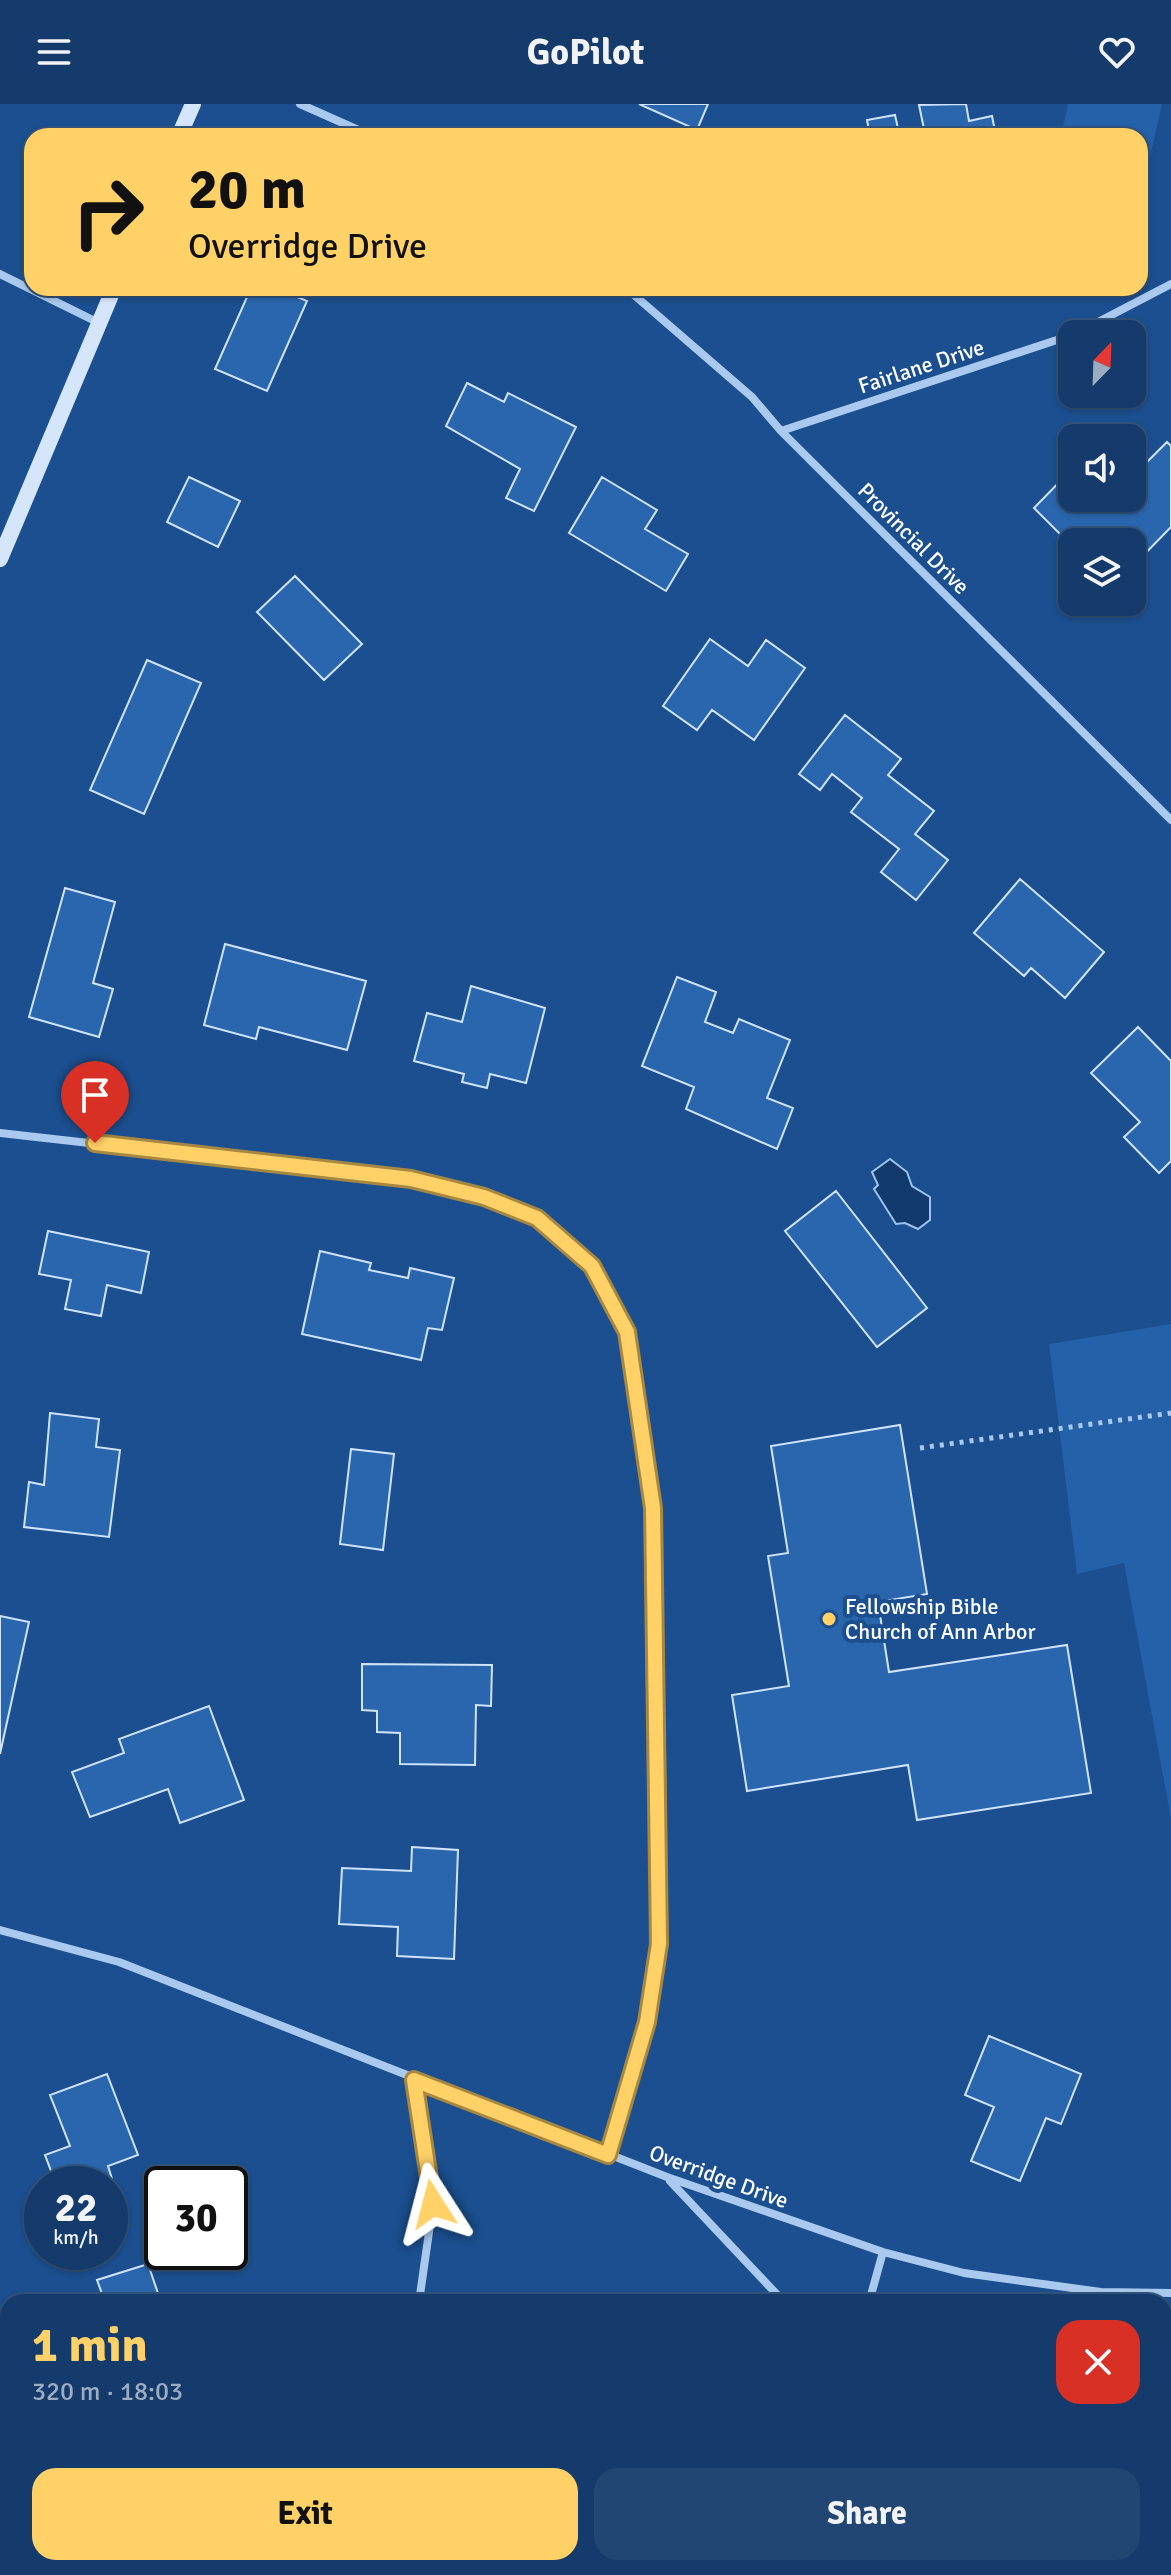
<!DOCTYPE html>
<html lang="en">
<head>
<meta charset="utf-8">
<style>
  :root { --surface:#143b6b; --page:#214673; --text:#f1f3f6; --muted:#9dadc1; --line:#33557e; --accent:#ffd166 }
  body { margin:0; font-family:Signika,sans-serif; background:var(--page); color:var(--text); height:100vh; display:flex; flex-direction:column; font-size:30px; white-space:nowrap }
  * { box-sizing:border-box; margin:0 }
  p { font-size:26px; color:var(--muted) }
  .icon { flex:none; width:44px; height:44px; fill:none; stroke:currentColor; stroke-width:2; stroke-linecap:round; stroke-linejoin:round }
  .map { position:relative; flex:1; overflow:hidden }
  .panel { position:absolute; left:0px; top:2190px; width:1172px; height:282px; display:flex; flex-direction:column; background:var(--surface); border-radius:24px 24px 0 0; box-shadow:0 2px 6px #0004,0 0 0 2px var(--line) }
  .panel>* { flex:none }
  .guide { position:absolute; left:24px; top:24px; width:1124px; height:168px; border-radius:24px; box-shadow:0 2px 6px #0004,0 0 0 2px var(--line); background:#ffd166; color:#111; overflow:hidden }
  .needle { width:52px; rotate:23deg }
  .buttons { position:absolute; left:1058px; top:216px; display:grid; gap:16px }
  .buttons a { display:grid; place-items:center; width:88px; height:88px; border-radius:16px; background:var(--surface); box-shadow:0 2px 6px #0004,0 0 0 2px var(--line); font-size:40px }
  .speed { position:absolute; left:24px; top:2062px; display:flex; gap:16px; font-size:40px; font-weight:700; text-align:center }
  .speed>* { display:grid; place-content:center; width:104px; height:104px; border-radius:50%; background:var(--surface); box-shadow:0 2px 6px #0004,0 0 0 2px var(--line); line-height:1 }
  .speed small { font-size:20px; font-weight:400 }
  .speed .limit { border:4px solid #111; border-radius:12px; background:#fff; color:#111 }
  .pin { position:absolute; display:grid; place-items:center; width:68px; height:68px; color:#fff; margin:-82px -34px; border-radius:50% 50% 50% 0; rotate:-45deg; box-shadow:0 0 8px #0007 }
  .pin .icon { rotate:45deg }
  .me { position:absolute; width:88px; margin:-44px; rotate:351deg; stroke-linejoin:round; filter:drop-shadow(0 0 6px #0008) }
  .turn { display:flex; align-items:center; gap:28px; height:168px; padding:0 32px; font-size:36px }
  .turn .icon { width:104px; height:104px; stroke-width:2.5 }
  .turn b { display:block; font-size:56px; line-height:68px }
  .round { display:grid; place-items:center; flex:none; width:84px; height:84px; border-radius:24px; background:var(--page) }
  .overview { display:flex; align-items:center; justify-content:space-between; height:136px; padding:0 32px }
  h1 { font-size:48px; font-weight:700; line-height:60px; color:var(--accent) }
  .button { display:flex; gap:16px; margin-top:auto; padding:16px 32px }
  .button a { flex:1; height:92px; border-radius:24px; background:var(--accent); color:#111; font-size:32px; font-weight:700; line-height:92px; text-align:center }
  .button a+a { background:var(--page); color:var(--text) }
  header { display:flex; justify-content:space-between; align-items:center; height:104px; padding:0 32px; background:var(--surface); font-size:36px; font-weight:700 }
  .map>svg:first-child { display:block }
</style>
</head>
<body>
<header><svg class="icon" aria-label="menu" viewBox="0 0 24 24"><path d="M4 6h16M4 12h16M4 18h16"/></svg>GoPilot<svg class="icon" aria-label="heart" viewBox="0 0 24 24"><path d="M12 20l-8-8c-3-5 5-10 8-4 3-6 11-1 8 4z"/></svg></header>
<div class="map">
<svg width="1171" height="2471" viewBox="0 0 1171 2471">
  <rect width="100%" height="100%" fill="#1b4f8f"/>
  <!-- green -->
  <path fill="#2461a8" d="M1068 0H1162L1140 97V32H1061Z
    M1171 1220V1715L1124 1459 1077 1470 1049 1240Z"/>
  <!-- water -->
  <path fill="#123a6d" stroke="#9cc4f0" stroke-width="2" d="M890 1055 907 1068 912 1082 930 1093V1116L918 1125 905 1119 896 1120 874 1085 878 1081 872 1068Z"/>
  <!-- building -->
  <path fill="#2a66ad" stroke="#cfe3fa" stroke-width="2" d="M639 0H708L697 26Z
    M966 0 969 17 992 12 996 32H870L867 16 895 11 899 29 924 25 919 1Z
    M251 184H276L307 197 267 287 215 265Z
    M467 279 504 298 508 289 576 323 534 407 506 394 520 365 446 322Z
    M1167 338 1171 342V423L1132 463V438H1072V442L1034 404 1072 365V394H1132V373Z
    M189 373 240 397 218 443 167 418Z
    M602 373 657 406 645 425 688 450 666 487 569 429Z
    M295 472 362 540 324 576 257 508Z
    M710 535 748 562 766 536 805 564 754 636 712 606 697 626 663 602Z
    M147 556 201 579 144 710 90 686Z
    M845 611 901 655 888 671 934 707 915 730 948 756 916 796 881 768 899 745 851 708 862 694 832 670 820 686 799 670Z
    M1020 775 1104 848 1065 894 1031 864 1024 872 974 829Z
    M65 784 115 798 93 879 113 885 99 933 29 913Z
    M225 840 366 877 347 946 259 923 256 935 204 921Z
    M677 873 716 888 705 918 733 929 739 915 790 936 767 994 793 1004 777 1045 686 1005 694 983 642 962Z
    M471 882 545 904 526 979 490 970 487 984 462 978 464 970 414 957 427 909 462 918Z
    M1138 923 1171 957V1057L1159 1069 1124 1033 1140 1018 1091 969Z
    M836 1087 927 1204 877 1243 785 1127Z
    M48 1127 149 1148 141 1189 107 1181 101 1212 65 1205 71 1176 39 1170Z
    M320 1147 371 1159 369 1166 408 1174 410 1164 454 1174 442 1226 428 1224 421 1256 302 1230Z
    M50 1309 99 1315 96 1343 120 1346 109 1433 24 1423 29 1378 44 1381Z
    M900 1321 927 1490 878 1498 889 1568 1067 1541 1091 1689 917 1716 908 1661 747 1687 732 1591 789 1582 768 1452 788 1449 771 1342Z
    M351 1345 394 1350 383 1446 340 1440Z
    M0 1512 29 1518 0 1650Z
    M362 1560 492 1561 491 1602 476 1601 475 1661 400 1660V1629L377 1628V1607L362 1606Z
    M209 1602 244 1696 180 1719 168 1685 90 1713 72 1668 124 1649 119 1635Z
    M412 1743 458 1746 454 1855 397 1852 398 1823 339 1820 342 1764 411 1767Z
    M989 1932 1081 1970 1061 2020 1046 2014 1020 2077 971 2057 994 2003 965 1991Z
    M107 1970 138 2051 108 2062 113 2078 109 2080H56L45 2051 70 2042 50 1991Z
    M148 2160 161 2198H105L97 2176Z
    M189 2464H285L274 2471H193Z"/>
  <g fill="none" stroke-linecap="round" stroke-linejoin="round">
    <!-- path -->
    <path stroke="#a9c9ee" stroke-width="5" stroke-dasharray="4 6" stroke-linecap="butt" d="M920 1344 1171 1309"/>
    <!-- street -->
    <path stroke="#a9c9ee" stroke-width="8" d="M300 0 372 32
      M0 170 99 219
      M626 184 752 293 781 327 1171 716
      M1075 230 1171 180
      M781 327 1072 231
      M0 1029 411 1075 484 1093 537 1114 592 1162 627 1228 653 1404 659 1638V1840L647 1918 608 2051
      M0 1826 119 1858 667 2073 883 2148 964 2169 1101 2188 1171 2189
      M414 1976 433 2100 419 2198
      M670 2077 784 2198
      M869 2198 883 2148
      M498 2464 502 2471
      M972 2464 977 2471"/>
    <!-- secondary -->
    <path stroke="#d6e6fa" stroke-width="16" d="M179 32 193 0
      M0 455 114 184
      M0 2430 8 2446
      M17 2464 20 2471"/>
  </g>
  <g fill="none" stroke-linecap="round" stroke-linejoin="round">
    <!-- route casing -->
    <g stroke="#a68842" stroke-width="20">
      <path id="route" d="M95 1039 411 1075 484 1093 537 1114 592 1162 627 1228 653 1404 659 1840 647 1918 608 2051 414 1976 433 2100"/>
    </g>
    <!-- route -->
    <use href="#route" stroke="#ffd166" stroke-width="14"/>
  </g>
  <!-- markers -->
  <circle fill="#ffd166" stroke="#1b4f8f" stroke-width="3" cx="829" cy="1515" r="8"/>
  <g text-anchor="middle" stroke-width="8" stroke-linejoin="round" paint-order="stroke">
    <!-- street labels -->
    <g font-size="22" fill="#fff" stroke="#1b4f8f">
      <text transform="translate(921 262) rotate(-18)" y="8">Fairlane Drive</text>
      <text transform="translate(914 434) rotate(45)" y="8">Provincial Drive</text>
      <text transform="translate(719 2072) rotate(20)" y="8">Overridge Drive</text>
    </g>
    <!-- poi labels -->
    <g font-size="22" fill="#fff" stroke="#1b4f8f" text-anchor="start">
      <text x="845" y="1510">Fellowship Bible<tspan x="845" dy="25">Church of Ann Arbor</tspan></text>
    </g>
  </g>
</svg>
<div class="buttons">
<a><svg class="needle" viewBox="-14 -14 28 28"><path d="M0-13l5 13h-10z" fill="#e53935"/><path d="M0 13l5-13h-10z" fill="#9dadc1"/></svg></a>
<a><svg class="icon" aria-label="sound" viewBox="0 0 24 24"><path d="M4 9h4l5-4v14l-5-4H4zM17 9q2 3 0 6"/></svg></a>
<a><svg class="icon" aria-label="layers" viewBox="0 0 24 24"><path d="M12 4l9 5-9 5-9-5zM3 14l9 5 9-5"/></svg></a>
</div>
<div class="speed"><div>22<small>km/h</small></div><div class="limit">30</div></div>
<div class="pin" style="left:95px;top:1039px;background:#d93025"><svg class="icon" aria-label="arrive" viewBox="0 0 24 24"><path d="M6 21V4h12l-3 4 3 4H6"/></svg></div>
<svg class="me" style="left:433px;top:2100px" viewBox="-20 -20 40 40"><path d="M0-17L14 15 0 8-14 15z" fill="#ffd166" stroke="#fff" stroke-width="4"/></svg>
<div class="guide">
<div class="turn"><svg class="icon" aria-label="right" viewBox="0 0 24 24"><path d="M7 20v-9h11M14 6l5 5-5 5"/></svg><div><b>20 m</b>Overridge Drive</div></div>
</div>
<section class="panel">
<div class="overview"><div><h1>1 min</h1><p>320 m · 18:03</p></div><a class="round" style="background:#d93025;color:#fff"><svg class="icon" aria-label="close" viewBox="0 0 24 24"><path d="M6 6l12 12M18 6L6 18"/></svg></a></div>
<div class="button"><a>Exit</a><a>Share</a></div>
</section>
</div>
</body>
</html>
